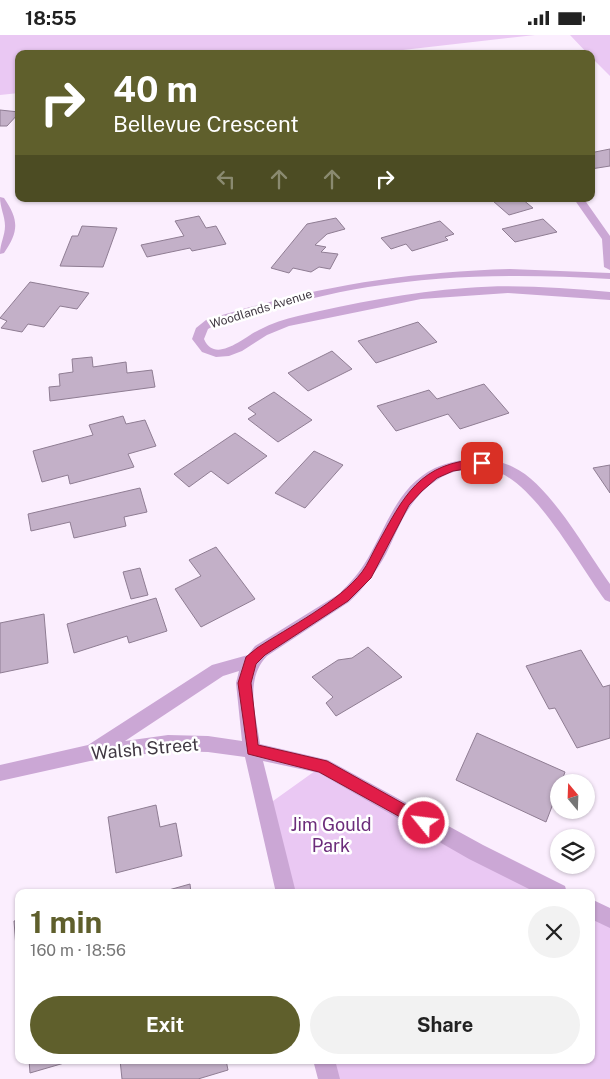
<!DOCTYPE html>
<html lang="en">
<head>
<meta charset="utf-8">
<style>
  :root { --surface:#fff; --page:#f2f2f2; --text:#222; --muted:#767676; --accent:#5f5f2c }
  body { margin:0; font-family:"Public Sans",sans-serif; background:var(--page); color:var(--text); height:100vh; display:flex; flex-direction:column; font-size:19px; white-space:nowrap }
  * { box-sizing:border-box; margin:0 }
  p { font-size:16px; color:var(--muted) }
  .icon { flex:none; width:28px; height:28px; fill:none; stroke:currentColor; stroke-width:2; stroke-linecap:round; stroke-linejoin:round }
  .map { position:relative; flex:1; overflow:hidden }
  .panel { position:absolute; left:15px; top:854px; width:580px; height:175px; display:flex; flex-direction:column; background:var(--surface); border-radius:10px; box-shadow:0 1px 4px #0004 }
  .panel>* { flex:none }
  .top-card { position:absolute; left:15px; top:15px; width:580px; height:152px; border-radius:10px; box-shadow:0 1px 4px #0004; background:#5f5f2c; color:#fff; overflow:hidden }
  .needle { width:32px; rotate:341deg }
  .tools { position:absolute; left:550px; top:739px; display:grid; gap:10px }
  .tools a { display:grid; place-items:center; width:45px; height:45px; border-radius:50%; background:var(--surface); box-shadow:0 1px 4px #0004; font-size:25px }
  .pin { position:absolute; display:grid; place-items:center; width:42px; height:42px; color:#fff; margin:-21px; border-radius:10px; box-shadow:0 2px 8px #0006 }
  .me { position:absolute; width:55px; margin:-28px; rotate:299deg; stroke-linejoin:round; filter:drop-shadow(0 0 4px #0008) }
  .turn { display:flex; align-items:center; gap:18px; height:105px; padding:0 15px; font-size:22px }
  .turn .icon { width:65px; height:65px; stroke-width:2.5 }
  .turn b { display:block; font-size:35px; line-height:42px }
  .lanes { display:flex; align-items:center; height:48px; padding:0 15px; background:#0003; justify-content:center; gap:25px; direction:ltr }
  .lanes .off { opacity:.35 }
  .round { display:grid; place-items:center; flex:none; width:52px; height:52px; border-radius:26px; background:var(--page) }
  .summary { display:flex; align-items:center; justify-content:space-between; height:85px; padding:0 15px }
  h1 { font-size:30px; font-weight:700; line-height:38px; color:var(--accent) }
  .primary-button { display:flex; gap:10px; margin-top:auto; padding:10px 15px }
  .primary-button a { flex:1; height:58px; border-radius:30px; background:var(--accent); color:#fff; font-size:20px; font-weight:700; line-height:58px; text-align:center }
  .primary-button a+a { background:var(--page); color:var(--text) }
  .status { display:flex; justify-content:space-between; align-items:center; height:35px; padding:0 25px; background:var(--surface); direction:ltr }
  .status svg { height:14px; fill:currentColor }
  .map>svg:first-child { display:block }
</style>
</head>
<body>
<div class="status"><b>18:55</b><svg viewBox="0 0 49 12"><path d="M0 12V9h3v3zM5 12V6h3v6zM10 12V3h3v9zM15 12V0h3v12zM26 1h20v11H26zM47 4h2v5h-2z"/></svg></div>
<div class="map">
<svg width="610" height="1044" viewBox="0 0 610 1044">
  <rect width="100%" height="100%" fill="#fbeefe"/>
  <!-- green -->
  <path fill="#eac8f3" d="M0 0H535L368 19H19V58L0 60Z
    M570 0H610V41L591 22V19H588Z
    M322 731 567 857H286L266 771Z
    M591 870 610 880V1044H328L323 1025H591Z"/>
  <!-- building -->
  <path fill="#c3b0c8" stroke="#8f7d93" d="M0 75 19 77V78L7 91H0Z
    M591 113 595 117 610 114V131L591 134Z
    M503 164H522L533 173 509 180 493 166Z
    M199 181 206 193 216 191 226 209 192 216 190 213 147 222 141 210 184 201 175 186Z
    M336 183 345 194 327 199 315 210 326 212 321 217 338 219 330 234 319 232 311 237 293 233 289 238 271 233 307 189Z
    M543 184 557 197 515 207 502 194Z
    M440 186 454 199 445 202 448 205 412 216 406 209 391 214 381 203Z
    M82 191 117 193 103 232 60 231 72 201H78Z
    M30 247 89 258 77 274 60 271 44 292 28 289 22 297 1 293 7 286 0 283Z
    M418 287 437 307 376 328 358 306Z
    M332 316 352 334 308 356 288 338Z
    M92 322 93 332 126 327 127 338 152 335 155 352 50 366 49 352 60 351 59 339 73 337 72 324Z
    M484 349 509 378 460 394 448 379 396 396 377 371 429 355 437 364Z
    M274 357 312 385 278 407 248 384 256 379 248 373Z
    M123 381 126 389 145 385 156 411 128 419 134 432 70 449 68 440 42 447 33 416 93 400 89 390Z
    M235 398 267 421 228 449 211 436 189 452 174 439Z
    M314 416 343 430 305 473 275 458Z
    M610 430V458L593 433Z
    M140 453 147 477 124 482 126 491 74 503 70 487 31 496 28 479Z
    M216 512 255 564 201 592 175 554 201 541 189 525Z
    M140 533 148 560 131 564 123 537Z
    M156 563 167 596 129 608 127 601 74 618 67 589Z
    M44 579 48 628 0 638V588Z
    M368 612 402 642 336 681 326 668 333 662 312 642 338 625 352 623Z
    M581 615 603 652 610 650V703L577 713 555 673 549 674 526 631Z
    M477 698 565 737 561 748H559V753L546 787 456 745Z
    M156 770 160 792 176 788 182 821 116 838 108 782Z
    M190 849 191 858H158Z
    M19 885V925L17 926 14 886Z
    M29 1025H71V1026L30 1038Z
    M120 1025H226L228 1035 198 1044H122Z"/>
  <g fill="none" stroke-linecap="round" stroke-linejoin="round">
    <!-- minor -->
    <path fill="#cba7d5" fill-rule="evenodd" d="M0 162 4 163C19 185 19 196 4 218L0 219C0 208 5 201 5 191 5 181 0 173 0 162Z
      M574 164H584L610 201V235L604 232 602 204Z
      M510 234 610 238V244C529 239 449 239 368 252 317 260 267 276 217 289L208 294 204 304C215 330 245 301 259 295 272 288 285 284 298 281 353 268 410 257 466 253 514 249 562 253 610 257V265L508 258 421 264 289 291 267 300 242 316 229 321 216 322 202 317 192 304 196 293 206 285C310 253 401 237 510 234Z
      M476 423C489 424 501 426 513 432 550 449 586 516 610 549V567L605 565C579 530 534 445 492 435 482 432 472 434 462 435 443 438 426 451 415 465 402 481 395 501 386 519 376 537 364 553 349 567L267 621C244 645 256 679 260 709L328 725 483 810 565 851 567 858H537L469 824 319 738 263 726 296 858H276L245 722 208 717 168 716 90 726 0 746V730L88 710 212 630 248 620 255 611 339 559C350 548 360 537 368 523 387 490 398 451 435 433 448 427 462 425 476 423ZM239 636 236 648 242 706 208 701 168 700 125 706 223 641Z
      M591 864 610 873V893L591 884Z
      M313 1025H335L340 1044H318Z"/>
  </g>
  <!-- route -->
  <path fill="#e11d48" stroke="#92132f" d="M482 424 487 428 486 431 453 436 437 443 422 456 409 470 371 543 348 566 265 620 256 629 251 648 258 710 327 726 429 783 432 788 429 793 424 795 420 793 319 737 248 719 238 648 246 622 257 613C289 592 339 567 362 537 368 529 372 519 377 510 404 461 419 427 482 424Z"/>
  <g text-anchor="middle" stroke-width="5" stroke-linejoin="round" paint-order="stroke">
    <!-- far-street labels -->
    <g font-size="12" fill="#403842" stroke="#fff">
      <text transform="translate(261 274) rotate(-17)" y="4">Woodlands Avenue</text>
    </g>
    <!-- near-street labels -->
    <g font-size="18" fill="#403842" stroke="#fff">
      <text transform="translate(145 714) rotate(-5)" y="6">Walsh Street</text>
    </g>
    <!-- near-park labels -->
    <g font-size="18" fill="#6c2d7b" stroke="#fff">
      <text x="331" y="796">Jim Gould<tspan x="331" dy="21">Park</tspan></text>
    </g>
  </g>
</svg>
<div class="tools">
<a><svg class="needle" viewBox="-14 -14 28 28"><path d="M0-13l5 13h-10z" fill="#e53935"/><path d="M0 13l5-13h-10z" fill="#767676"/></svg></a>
<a><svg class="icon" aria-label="layers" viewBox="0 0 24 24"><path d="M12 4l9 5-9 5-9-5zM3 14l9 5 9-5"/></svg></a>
</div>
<div class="pin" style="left:482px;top:428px;background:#d93025"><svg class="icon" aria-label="arrive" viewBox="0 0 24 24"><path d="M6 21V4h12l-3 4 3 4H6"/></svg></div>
<svg class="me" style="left:424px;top:788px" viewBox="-20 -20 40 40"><circle r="17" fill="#e11d48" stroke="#fff" stroke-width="3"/><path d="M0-11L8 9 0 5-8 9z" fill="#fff"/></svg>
<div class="top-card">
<div class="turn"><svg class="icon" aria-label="right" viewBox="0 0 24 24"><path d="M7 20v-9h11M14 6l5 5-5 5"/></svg><div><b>40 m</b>Bellevue Crescent</div></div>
<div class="lanes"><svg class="icon off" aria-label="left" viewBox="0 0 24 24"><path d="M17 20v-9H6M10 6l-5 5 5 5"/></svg><svg class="icon off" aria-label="ahead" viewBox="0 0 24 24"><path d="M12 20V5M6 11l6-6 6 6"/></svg><svg class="icon off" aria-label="ahead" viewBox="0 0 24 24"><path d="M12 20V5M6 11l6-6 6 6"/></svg><svg class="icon" aria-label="right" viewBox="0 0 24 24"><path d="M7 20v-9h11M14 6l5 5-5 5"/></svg></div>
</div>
<section class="panel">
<div class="summary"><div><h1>1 min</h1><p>160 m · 18:56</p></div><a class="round"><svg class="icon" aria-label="close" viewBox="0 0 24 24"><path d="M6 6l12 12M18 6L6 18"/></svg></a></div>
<div class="primary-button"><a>Exit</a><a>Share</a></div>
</section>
</div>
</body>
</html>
